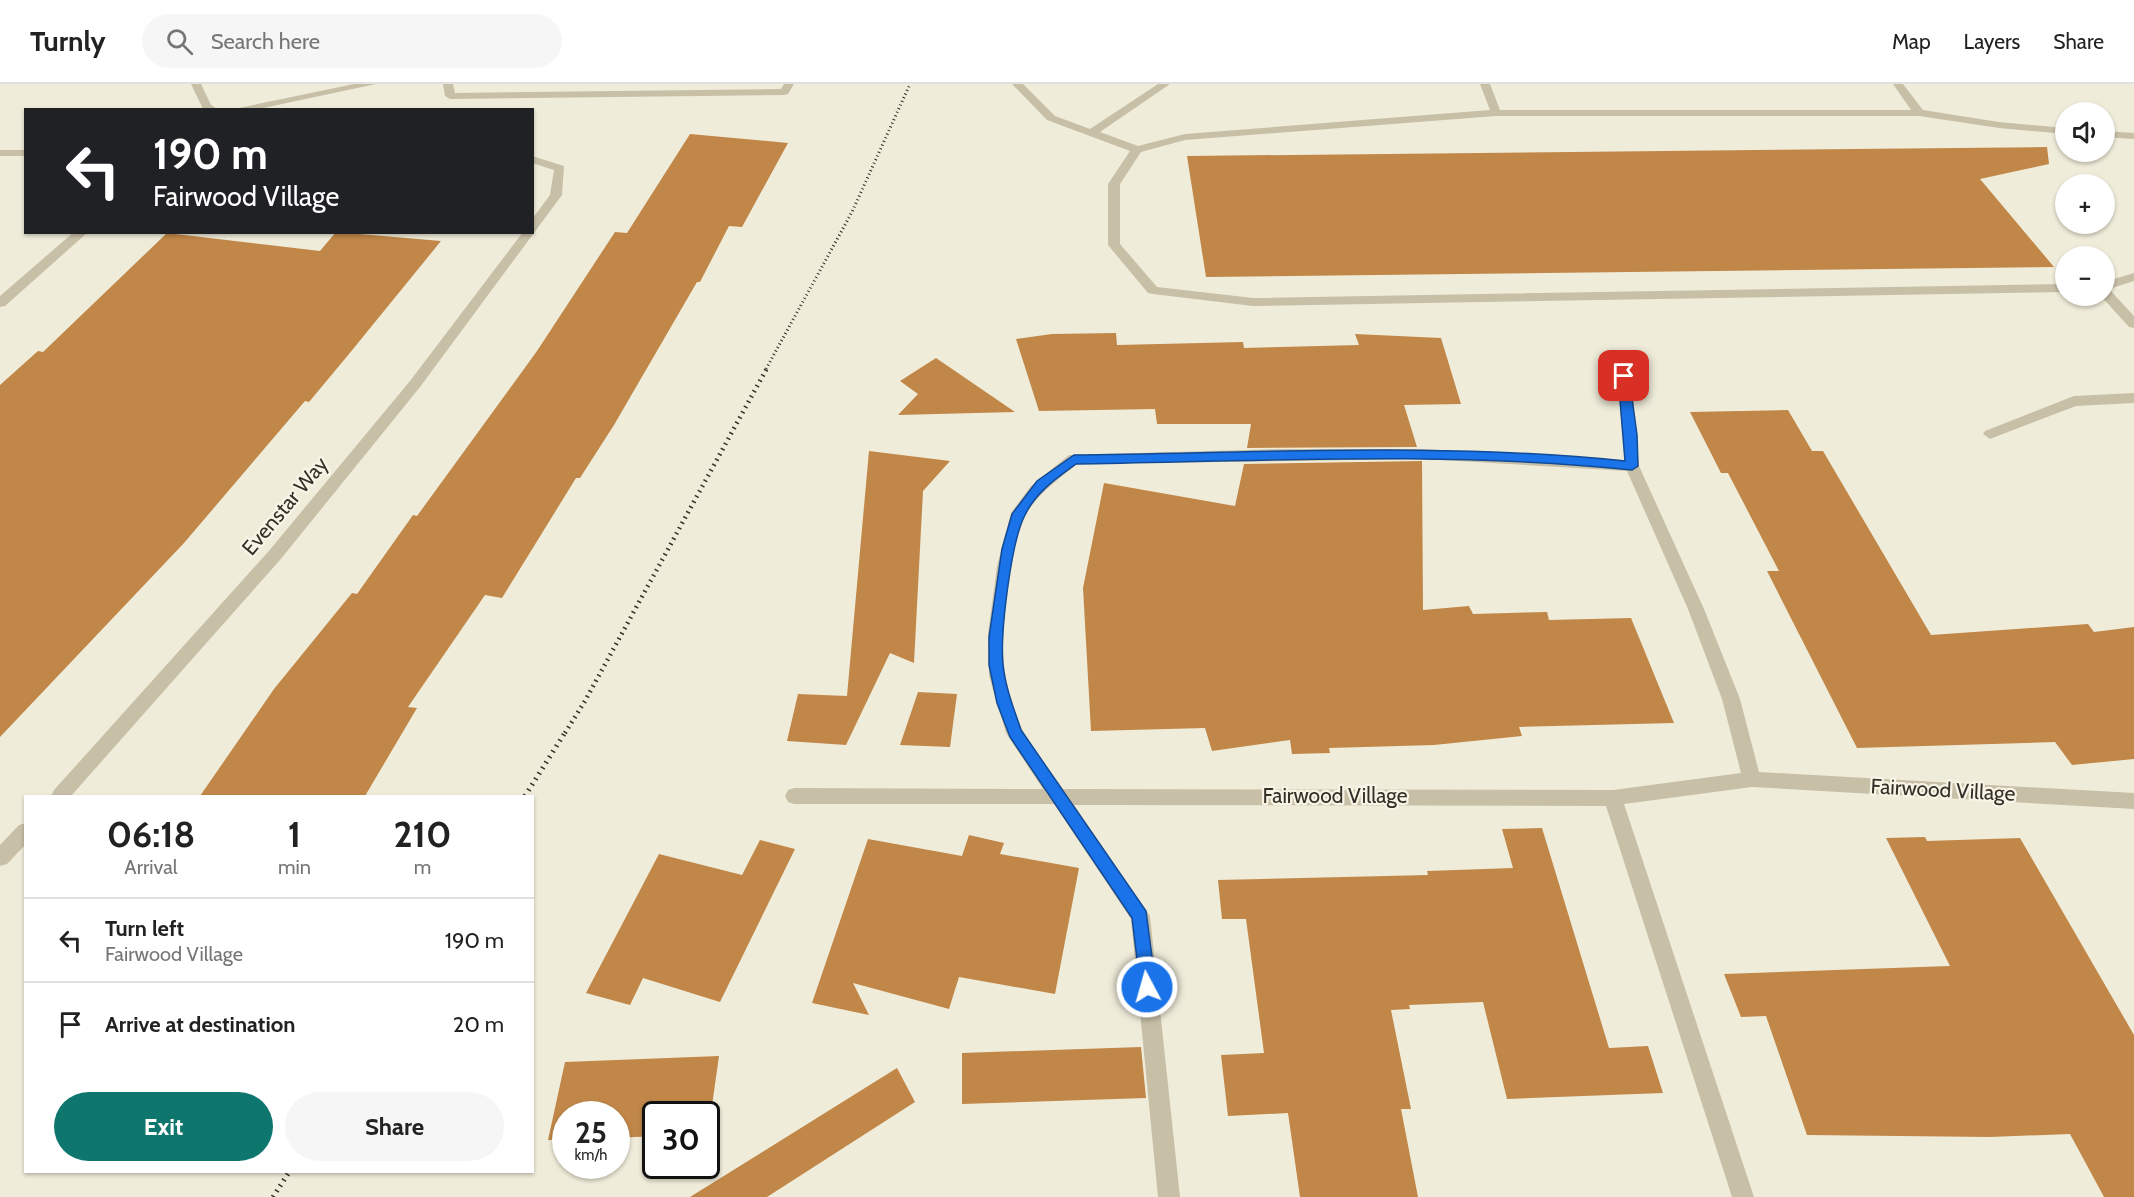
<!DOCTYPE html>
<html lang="en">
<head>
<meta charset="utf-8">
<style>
  :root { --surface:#fff; --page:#f6f6f6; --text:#222; --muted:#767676; --line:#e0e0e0; --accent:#0f766e }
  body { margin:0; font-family:Cabin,sans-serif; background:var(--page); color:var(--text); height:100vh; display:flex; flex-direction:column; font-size:22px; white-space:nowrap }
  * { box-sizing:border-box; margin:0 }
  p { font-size:20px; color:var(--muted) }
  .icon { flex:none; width:33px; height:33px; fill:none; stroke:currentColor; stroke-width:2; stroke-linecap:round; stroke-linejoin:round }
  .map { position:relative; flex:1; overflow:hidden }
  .panel { position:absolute; left:24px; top:711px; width:510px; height:378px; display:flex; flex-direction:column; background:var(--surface); border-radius:0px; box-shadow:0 2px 4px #0004 }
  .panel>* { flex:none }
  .guide { position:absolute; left:24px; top:24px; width:510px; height:126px; border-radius:0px; box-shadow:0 2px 4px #0004; background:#202124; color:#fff; overflow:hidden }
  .controls { position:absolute; left:2055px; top:18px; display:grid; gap:12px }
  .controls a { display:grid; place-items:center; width:60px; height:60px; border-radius:50%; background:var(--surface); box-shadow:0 2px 4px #0004; font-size:30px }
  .speed { position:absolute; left:552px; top:1017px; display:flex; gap:12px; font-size:30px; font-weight:700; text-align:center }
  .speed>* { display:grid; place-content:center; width:78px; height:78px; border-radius:50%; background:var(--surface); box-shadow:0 2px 4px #0004; line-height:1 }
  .speed small { font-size:15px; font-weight:400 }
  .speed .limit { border:3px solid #111; border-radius:9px; background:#fff; color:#111 }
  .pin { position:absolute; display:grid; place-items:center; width:51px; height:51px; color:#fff; margin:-26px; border-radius:12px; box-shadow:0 3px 9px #0006 }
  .me { position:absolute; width:66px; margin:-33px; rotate:354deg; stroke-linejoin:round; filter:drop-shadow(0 0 4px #0008) }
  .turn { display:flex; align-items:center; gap:21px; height:126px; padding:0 30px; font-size:27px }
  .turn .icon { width:78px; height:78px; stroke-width:2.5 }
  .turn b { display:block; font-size:42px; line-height:51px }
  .eta { display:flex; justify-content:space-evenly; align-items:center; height:102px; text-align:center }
  .eta b { font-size:36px; font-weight:700; line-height:42px }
  .cta { display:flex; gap:12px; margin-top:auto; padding:12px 30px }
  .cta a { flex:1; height:69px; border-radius:36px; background:var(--accent); color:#fff; font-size:24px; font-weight:700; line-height:69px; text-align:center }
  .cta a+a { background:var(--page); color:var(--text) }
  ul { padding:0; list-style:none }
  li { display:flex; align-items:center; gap:18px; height:84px; padding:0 30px; border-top:2px solid var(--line) }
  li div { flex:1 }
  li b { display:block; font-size:22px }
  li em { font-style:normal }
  header { display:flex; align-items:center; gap:36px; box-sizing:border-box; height:84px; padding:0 30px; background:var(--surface); border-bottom:2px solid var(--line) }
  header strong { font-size:28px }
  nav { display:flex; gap:33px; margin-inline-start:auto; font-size:21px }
  .search { width:420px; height:54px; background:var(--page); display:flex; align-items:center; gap:15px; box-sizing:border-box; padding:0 21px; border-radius:33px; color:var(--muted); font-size:22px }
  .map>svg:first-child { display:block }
</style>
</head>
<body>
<header>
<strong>Turnly</strong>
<div class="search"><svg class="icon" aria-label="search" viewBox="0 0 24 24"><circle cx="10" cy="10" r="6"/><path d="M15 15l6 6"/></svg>Search here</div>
<nav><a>Map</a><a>Layers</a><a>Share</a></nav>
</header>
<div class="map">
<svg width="2134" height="1113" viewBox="0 0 2134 1113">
  <rect width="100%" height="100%" fill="#f0ecda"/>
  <!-- building -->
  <path fill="#c08748" d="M690 50 788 59 742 143 729 142 700 198H697L614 341 580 394H576L502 514 485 511 408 623 417 624 365 712H200L274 605 352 509 357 510 413 431 417 432 537 267 615 148 627 149Z
    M2047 63 2049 80 1980 95 2054 183 1206 193 1187 72Z
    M336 148 441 157 349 270 309 318 305 317 184 459 0 653V301L38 267 43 268 167 149 320 167Z
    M1116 249 1117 261 1243 258 1244 264 1359 261 1355 250 1441 254 1461 320 1404 321 1417 363 1247 364 1251 340H1157L1155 325 1039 327 1016 255 1052 250Z
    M936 274 1015 328 898 331 918 310 900 297Z
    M1788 326 1812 367H1823L1931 551 2088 540 2094 548 2134 543V675L2072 681 2055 658 1857 664 1767 487H1779L1728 389H1721L1690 328Z
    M869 367 950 377 923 407 914 579 890 569 846 661 787 657 798 610 847 612Z
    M1422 377 1423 526 1469 522 1473 530 1547 528 1549 536 1631 534 1674 639 1519 643 1522 652 1434 661 1329 664 1330 669 1292 670 1290 656 1212 667 1205 644 1091 647 1083 504 1104 399 1235 422 1244 380Z
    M918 608 957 610 950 663 900 661Z
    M1542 744 1609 964 1648 962 1663 1009 1507 1015 1483 918 1409 921 1410 925 1391 926 1411 1025H1401L1418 1113H1300L1288 1029 1228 1032 1221 971 1264 969 1246 835H1222L1218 796 1428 791 1427 787 1513 784 1502 745Z
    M969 751 1004 759 1000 770 1079 784 1055 910 959 893 949 925 853 899 869 931 812 919 868 755 962 772Z
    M1925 753 1927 757 2020 754 2134 951V1113H2104L2070 1050 1990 1053 1807 1051 1766 932 1741 933 1724 890 1950 882 1886 754Z
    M760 756 795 765 720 918 643 894 630 921 586 909 659 770 742 791Z
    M1141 963 1146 1014 962 1020V969Z
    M719 972 708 1050 706 1030H656V1052L616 1054V1030H566V1055L548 1056 565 978Z
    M897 984 915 1018 767 1113H690Z"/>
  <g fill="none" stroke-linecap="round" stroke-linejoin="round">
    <!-- service -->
    <path fill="#c8bfa7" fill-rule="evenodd" d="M191 0H201L211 21 219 26 203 25Z
      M354 0H376L254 26H229Z
      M443 0H453L455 9 781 5 784 0H794L788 10 784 11 450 15 445 12Z
      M1012 0H1023L1055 32 1090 45 1158 0H1170L1100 48 1138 62 1185 50 1490 26 1480 0H1490L1500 26H1911L1893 0H1903L1923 26 1999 38 2066 44V50L1999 44 1919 32H1496L1185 56 1141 68 1120 100V160L1157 203 1253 214 2066 200V208L1253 222 1153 210 1148 209 1108 161V100L1130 67 1047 36Z
      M2104 47 2134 49V55L2104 53Z
      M2134 189V197L2109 205 2134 232V244L2129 243 2101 212H2104V198Z
      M2134 309V319L2076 322 1995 353 1990 355 1983 350 1985 347 2074 312Z"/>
    <!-- minor -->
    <path fill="#c8bfa7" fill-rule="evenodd" d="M0 66H26V72H0Z
      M532 72 564 82 562 111 420 303 280 476 71 712H51L54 706 268 468 410 297 523 148H532V135L550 111 554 86 532 79Z
      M74 148H88L5 222 0 223V212Z
      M1624 287 1631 292 1639 382 1704 525 1740 615 1759 688 2134 709V725L1752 703 1624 720 1754 1113H1732L1606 722 1074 721 1150 832 1180 1113H1158L1131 835 1054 720H794L788 718 785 712 788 706 794 704 1043 705 1006 649 989 592 988 550 997 482 1011 429 1031 402 1069 371 1283 365H1423L1625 376 1617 292ZM1423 375 1627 387 1688 525 1722 615 1741 689 1613 706 1063 705C1050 686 1032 666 1022 645 1014 626 1007 603 1004 583 1000 549 1010 456 1028 427 1040 408 1060 394 1077 380Z
      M26 739V760L7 780 0 782V761L19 741Z"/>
    <!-- rail-far2 -->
    <path stroke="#352f27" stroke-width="3" stroke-dasharray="1 3" stroke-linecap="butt" d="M766 285 852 128 910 0"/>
    <!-- rail-far1 -->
    <path stroke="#352f27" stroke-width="4.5" stroke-dasharray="1.5 4.5" stroke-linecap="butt" d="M565 649 585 617 767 284"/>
    <!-- rail -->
    <path stroke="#352f27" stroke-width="5" stroke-dasharray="1.5 5" stroke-linecap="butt" d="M525 712 566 647
      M273 1113 289 1088"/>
  </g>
  <!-- route -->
  <path fill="#1a73e8" stroke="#114b97" stroke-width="1.5" d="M1624 288 1629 292 1637 351 1638 382 1632 386C1448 367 1261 377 1076 380 1057 394 1036 408 1025 431 1011 457 1000 550 1003 580 1005 603 1014 625 1021 646L1146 827 1156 903 1153 908 1147 911 1141 908 1132 834 1010 653 997 619 989 581V553L1002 465 1012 430 1037 397 1074 371C1257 369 1443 358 1625 377L1618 292Z"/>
  <g text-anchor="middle" stroke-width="4.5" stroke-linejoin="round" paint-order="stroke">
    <!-- street labels -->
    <g font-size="21" fill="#352f27" stroke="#f8f5e7">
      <text transform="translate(285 422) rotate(-50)" y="7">Evenstar Way</text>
      <text transform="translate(1943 706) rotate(3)" y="7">Fairwood Village</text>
      <text x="1335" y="719">Fairwood Village</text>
    </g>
  </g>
</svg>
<div class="controls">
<a><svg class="icon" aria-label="sound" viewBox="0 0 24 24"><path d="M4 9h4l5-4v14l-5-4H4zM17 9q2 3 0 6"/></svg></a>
<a>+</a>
<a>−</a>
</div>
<div class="speed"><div>25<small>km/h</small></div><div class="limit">30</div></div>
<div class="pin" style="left:1624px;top:292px;background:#d93025"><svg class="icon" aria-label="arrive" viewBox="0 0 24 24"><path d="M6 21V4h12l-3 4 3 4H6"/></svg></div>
<svg class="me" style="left:1147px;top:903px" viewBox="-20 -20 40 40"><circle r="17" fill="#1a73e8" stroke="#fff" stroke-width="3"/><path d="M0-11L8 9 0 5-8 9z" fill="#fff"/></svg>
<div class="guide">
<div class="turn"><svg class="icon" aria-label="left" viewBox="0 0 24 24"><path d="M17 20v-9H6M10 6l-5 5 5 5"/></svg><div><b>190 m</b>Fairwood Village</div></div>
</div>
<section class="panel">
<div class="eta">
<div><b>06:18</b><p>Arrival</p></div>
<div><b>1</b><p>min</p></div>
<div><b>210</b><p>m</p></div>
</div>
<ul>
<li><svg class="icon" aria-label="left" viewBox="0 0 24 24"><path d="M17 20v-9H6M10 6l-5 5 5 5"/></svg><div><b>Turn left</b><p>Fairwood Village</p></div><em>190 m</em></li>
<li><svg class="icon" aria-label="arrive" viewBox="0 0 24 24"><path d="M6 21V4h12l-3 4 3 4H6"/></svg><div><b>Arrive at destination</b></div><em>20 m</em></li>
</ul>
<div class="cta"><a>Exit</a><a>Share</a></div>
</section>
</div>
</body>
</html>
